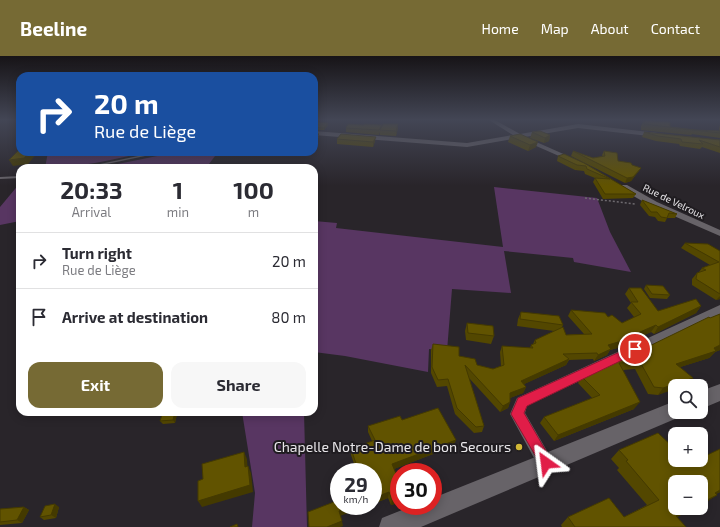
<!DOCTYPE html>
<html lang="en">
<head>
<meta charset="utf-8">
<style>
  :root { --surface:#fff; --page:#f7f7f7; --text:#2b2b33; --muted:#7c7c81; --line:#e1e1e2; --accent:#766a34 }
  body { margin:0; font-family:"Exo 2",sans-serif; background:var(--page); color:var(--text); height:100vh; display:flex; flex-direction:column; font-size:15px; white-space:nowrap }
  * { box-sizing:border-box; margin:0 }
  p { font-size:13px; color:var(--muted) }
  .icon { flex:none; width:22px; height:22px; fill:none; stroke:currentColor; stroke-width:2; stroke-linecap:round; stroke-linejoin:round }
  .map { position:relative; flex:1; overflow:hidden }
  .sheet { position:absolute; left:16px; top:108px; width:302px; height:252px; display:flex; flex-direction:column; background:var(--surface); border-radius:12px; box-shadow:0 2px 10px #0003 }
  .sheet>* { flex:none }
  .guide { position:absolute; left:16px; top:16px; width:302px; height:84px; border-radius:12px; box-shadow:0 2px 10px #0003; background:#1a4fa0; color:#fff; overflow:hidden }
  .controls { position:absolute; left:668px; top:323px; display:grid; gap:8px }
  .controls a { display:grid; place-items:center; width:40px; height:40px; border-radius:8px; background:var(--surface); box-shadow:0 2px 10px #0003; font-size:20px }
  .speed { position:absolute; left:330px; top:407px; display:flex; gap:8px; font-size:20px; font-weight:700; text-align:center }
  .speed>* { display:grid; place-content:center; width:52px; height:52px; border-radius:50%; background:var(--surface); box-shadow:0 2px 10px #0003; line-height:1 }
  .speed small { font-size:10px; font-weight:400 }
  .speed .limit { border:6px solid #d22; background:#fff; color:#111 }
  .pin { position:absolute; display:grid; place-items:center; width:34px; height:34px; color:#fff; margin:-17px; border:2px solid #fff; border-radius:50%; box-shadow:0 1px 4px #0007 }
  .me { position:absolute; width:44px; margin:-22px; rotate:329deg; stroke-linejoin:round; filter:drop-shadow(0 0 3px #0008) }
  .turn { display:flex; align-items:center; gap:14px; height:84px; padding:0 12px; font-size:18px }
  .turn .icon { width:52px; height:52px; stroke-width:2.5 }
  .turn b { display:block; font-size:28px; line-height:34px }
  .eta { display:flex; justify-content:space-evenly; align-items:center; height:68px; text-align:center }
  .eta b { font-size:24px; font-weight:700; line-height:28px }
  .primary-button { display:flex; gap:8px; margin-top:auto; padding:8px 12px }
  .primary-button a { flex:1; height:46px; border-radius:12px; background:var(--accent); color:#fff; font-size:16px; font-weight:700; line-height:46px; text-align:center }
  .primary-button a+a { background:var(--page); color:var(--text) }
  ul { padding:0; list-style:none }
  li { display:flex; align-items:center; gap:12px; height:56px; padding:0 12px; border-top:1px solid var(--line) }
  li div { flex:1 }
  li b { display:block; font-size:15px }
  li em { font-style:normal }
  header { display:flex; align-items:center; gap:24px; box-sizing:border-box; height:56px; padding:0 20px; background:var(--accent); color:#fff }
  header strong { font-size:19px }
  nav { display:flex; gap:22px; margin-inline-start:auto; font-size:14px }
  .map>svg:first-child { display:block }
</style>
</head>
<body>
<header>
<strong>Beeline</strong>
<nav><a>Home</a><a>Map</a><a>About</a><a>Contact</a></nav>
</header>
<div class="map">
<svg width="720" height="471" viewBox="0 0 720 471">
  <rect width="100%" height="100%" fill="#29252a"/>
  <!-- green -->
  <path fill="#583662" d="M48 96H147C114 103 79 112 45 112Z
    M177 96H218L206 112H98Z
    M20 127V165L0 169V151Z
    M494 131 597 142 610 176 631 216 574 206 573 202 504 195 511 237 452 233 447 295 429 293 428 316 345 300 314 296V165L337 167 336 172 503 191Z
    M242 356H304L307 471H252L255 437Z"/>
  <g fill="none" stroke-linecap="round" stroke-linejoin="round">
    <!-- path -->
    <path stroke="#6e6a6f" stroke-width="1.5" stroke-dasharray="2 2" stroke-linecap="butt" d="M585 142 635 148"/>
    <!-- service -->
    <path fill="#676368" fill-rule="evenodd" d="M157 96H164L88 112H81Z
      M20 120V122L0 123V121Z"/>
    <!-- minor -->
    <path fill="#676368" fill-rule="evenodd" d="M489 64H495L520 78 578 68 658 77 661 79 658 81 578 72 525 81 577 104V106L575 107 518 82 467 91 314 79V75L467 87 513 79Z
      M621 129H627L657 146 720 174V180L651 150 621 133Z
      M720 249V258L527 350 525 357 554 407 552 413 546 415 540 413 510 358 517 342Z"/>
    <!-- secondary -->
    <path fill="#676368" fill-rule="evenodd" d="M720 328V345L701 353V335Z
      M675 345V356H684L682 360 421 471H379L382 462 412 450H433V442Z"/>
  </g>
  <!-- wall -->
  <path fill="#534700" d="M644 64 670 71 694 74 719 75V72L720 69V82L692 78 691 79 641 74V70Z
    M328 69 324 74H314V70Z
    M363 69H382V71L398 72 396 80 380 79V76L379 79 346 76V72Z
    M532 76 550 79 549 85 544 87 530 82Z
    M644 76 720 84V97L702 91 700 93 680 90 679 88 656 85 642 81Z
    M314 77 319 81 317 83H314Z
    M510 80 536 91 528 95 508 86Z
    M337 83 375 85 373 91 337 88Z
    M573 95 593 102 603 101 602 99 604 95 618 105 641 112 638 116 631 125 625 127 571 100Z
    M558 100 584 107 636 138 633 142 603 143 593 126 595 122 585 118 584 115 575 114 557 105Z
    M642 144 677 158 675 162H667L665 166 658 165 655 161 649 160 640 149Z
    M685 187 720 195V243L716 244 692 229V223L697 217 699 216 702 212 710 209 681 192Z
    M646 229 670 239 667 243 650 242 644 233Z
    M629 232 658 255 701 250 696 257 654 278 651 276 622 289 621 291 610 294 607 299 594 305 593 303 569 304 566 309 524 328 526 331 523 337 510 342V346L508 352 500 356 469 322 484 370 482 376 474 377 455 358 447 330 437 331 431 317V294L433 288 477 309 493 313 501 310 500 296 502 290 530 292 531 289 533 288 535 284 554 275 517 270 518 263 521 256 563 269 562 271 566 279 584 278 568 260 571 254 608 261 622 267 634 261 627 252 631 247 625 238Z
    M720 258V294L715 296 709 302 680 311 693 322 686 329 683 330H675L658 339 648 338 635 313 623 314 634 353 554 385 540 367 544 361 592 342 578 327 582 321 633 299 635 297Z
    M467 267 494 280 491 288 466 284 465 275Z
    M177 358 175 367 163 368 160 365Z
    M402 364 454 390 394 413 399 425V447L391 449 388 442 373 448V416H357L351 399V393L372 385 368 376V370Z
    M658 377 675 393V404H687L690 407 698 404H701V402L720 393V436L716 438 717 439 701 449V426H675V452H695L677 461 686 471H562L561 469 568 461 609 442 624 461 647 449 617 414 619 412 611 403 619 394Z
    M24 451 29 454 22 467 0 469V453Z
    M59 451 56 462 44 464 40 461Z"/>
  <!-- shaded-wall -->
  <path fill="#443a00" d="M328 67V69L324 74V72Z
    M398 68V72L396 80V75Z
    M550 79 549 85 544 87 545 82Z
    M376 81 375 85 373 91V86Z
    M538 86 536 91 528 95 530 89Z
    M30 96H38L28 108 13 110 9 104Z
    M641 112 638 116 631 125 625 127 627 122Z
    M720 240V243L716 244Z
    M701 250 696 257 654 278 658 271Z
    M656 269 651 276 622 289 621 291 610 294 607 299 594 305 598 299 608 289 624 283Z
    M720 289V294L715 296 709 302 671 314 676 308Z
    M569 303 566 309 518 331 521 325Z
    M693 322 686 329 683 330H675V333L658 339 663 332Z
    M526 331 523 337 507 343 510 337Z
    M510 346 508 352 500 356 503 350Z
    M640 346 634 353 554 385 558 379Z
    M175 356H176L177 358 175 367 173 364Z
    M456 384 454 390 391 414 392 408Z
    M244 396 247 403 248 418 245 411Z
    M248 410 251 417 253 436 202 451 198 445Z
    M720 434V436L703 445 715 437Z
    M389 436 388 442 373 448V442Z
    M717 439 705 447 701 449V447Z
    M399 442V447L391 449 392 444Z
    M55 448 59 451 56 462 51 459Z
    M352 450H367L340 460 339 455Z
    M24 451 29 454 22 467 17 464Z
    M691 452H695L665 467 676 460Z
    M342 465 343 470 340 471H327Z"/>
  <!-- building -->
  <path fill="#615300" stroke="#443a00" d="M644 64 670 66V71L694 74 644 68Z
    M318 66 328 67 324 72 314 71V70Z
    M348 68 363 69 365 68 382 69 379 74 346 72Z
    M383 68H398L396 75 380 74Z
    M694 74 720 75V77Z
    M540 75 550 79 545 82 532 76Z
    M644 76 720 84V91L699 84 703 88 682 86 681 83 658 80Z
    M314 77 319 78 317 80H314Z
    M341 78 376 81 373 86 337 83Z
    M520 78 538 86 530 89 510 80Z
    M20 93V96H30L24 102 9 104Z
    M573 95 593 102 605 100 604 95 617 97 618 105 631 107 632 109 641 112 633 121 627 122Z
    M564 98 584 107 636 138H605L595 122 610 123 587 113 586 110 577 109 558 100Z
    M642 144 677 158 669 157 667 162 661 161 657 156H651Z
    M685 187 708 188 720 195V238L696 223 697 217 706 214 702 212 719 206Z
    M646 229 663 230 670 239 652 238Z
    M629 232H641L658 255 696 243 701 250 658 271 656 269 624 283 625 284 608 289 611 293 598 299 597 297 563 298 569 303 521 325 526 331 510 337V346L503 350 465 309 484 370 476 371 457 352 448 323 438 324 432 311 433 288 459 291V300L475 303 477 309 493 313 504 309 502 290 533 292 531 289 536 287 535 284 563 271 566 279 592 278 571 254 605 257 608 261 612 259 622 267 641 258 631 246H638Z
    M521 256 559 260 563 269 520 263Z
    M720 258V289L714 292 716 295 676 308 693 322 663 332 654 331 640 306 619 307 640 346 558 379 544 361 600 339 582 321 620 303 635 298V297L709 261 710 262Z
    M467 267 493 270 494 280 468 277Z
    M438 352 456 384 392 408 399 425V442L392 444 389 436 373 442V416H359L351 393 375 384 368 370 400 360 402 364Z
    M163 356H175L173 364 160 365Z
    M658 377 675 393V404H687L690 407 698 404H701V402L720 393V434L715 437 717 439 701 447V426H675V452H691L676 460 686 471H575L568 461 609 442 624 461 659 444 626 405 628 404 619 394Z
    M244 396 245 411 248 410 250 429 198 445V425L203 423 202 408Z
    M339 444V450H352L339 455 342 465 327 471H309L308 456Z
    M55 448 51 459 40 461 45 450Z
    M24 451 17 464 0 466V453Z
    M237 468 238 471H230Z"/>
  <!-- sky -->
  <linearGradient id="sky" x2="0" y2="1"><stop stop-color="#171417"/><stop offset="0.49" stop-color="#434655"/><stop offset="1" stop-color="#434655" stop-opacity="0"/></linearGradient>
  <rect width="720" height="130" fill="url(#sky)"/>
  <!-- route -->
  <path fill="#e11d48" stroke="#92132f" d="M635 289 641 293 639 296 527 350 524 357 553 407 551 411 546 413 542 411 511 358 518 342Z"/>
  <!-- markers -->
  <circle fill="#d1b736" stroke="#1f1c20" stroke-width="1.5" cx="519" cy="391" r="4"/>
  <g text-anchor="middle" stroke-width="4" stroke-linejoin="round" paint-order="stroke">
    <!-- far-street labels -->
    <g font-size="10" fill="#e9e7ea" stroke="#1f1c20">
      <text transform="translate(674 145) rotate(26)" y="4">Rue de Velroux</text>
    </g>
    <!-- near-poi labels -->
    <g font-size="14" fill="#e9e7ea" stroke="#1f1c20" text-anchor="end">
      <text x="511" y="396">Chapelle Notre-Dame de bon Secours</text>
    </g>
  </g>
</svg>
<div class="controls">
<a><svg class="icon" aria-label="search" viewBox="0 0 24 24"><circle cx="10" cy="10" r="6"/><path d="M15 15l6 6"/></svg></a>
<a>+</a>
<a>−</a>
</div>
<div class="speed"><div>29<small>km/h</small></div><div class="limit">30</div></div>
<div class="pin" style="left:635px;top:293px;background:#d93025"><svg class="icon" aria-label="arrive" viewBox="0 0 24 24"><path d="M6 21V4h12l-3 4 3 4H6"/></svg></div>
<svg class="me" style="left:546px;top:407px" viewBox="-20 -20 40 40"><path d="M0-17L14 15 0 8-14 15z" fill="#e11d48" stroke="#fff" stroke-width="4"/></svg>
<div class="guide">
<div class="turn"><svg class="icon" aria-label="right" viewBox="0 0 24 24"><path d="M7 20v-9h11M14 6l5 5-5 5"/></svg><div><b>20 m</b>Rue de Liège</div></div>
</div>
<section class="sheet">
<div class="eta">
<div><b>20:33</b><p>Arrival</p></div>
<div><b>1</b><p>min</p></div>
<div><b>100</b><p>m</p></div>
</div>
<ul>
<li><svg class="icon" aria-label="right" viewBox="0 0 24 24"><path d="M7 20v-9h11M14 6l5 5-5 5"/></svg><div><b>Turn right</b><p>Rue de Liège</p></div><em>20 m</em></li>
<li><svg class="icon" aria-label="arrive" viewBox="0 0 24 24"><path d="M6 21V4h12l-3 4 3 4H6"/></svg><div><b>Arrive at destination</b></div><em>80 m</em></li>
</ul>
<div class="primary-button"><a>Exit</a><a>Share</a></div>
</section>
</div>
</body>
</html>
